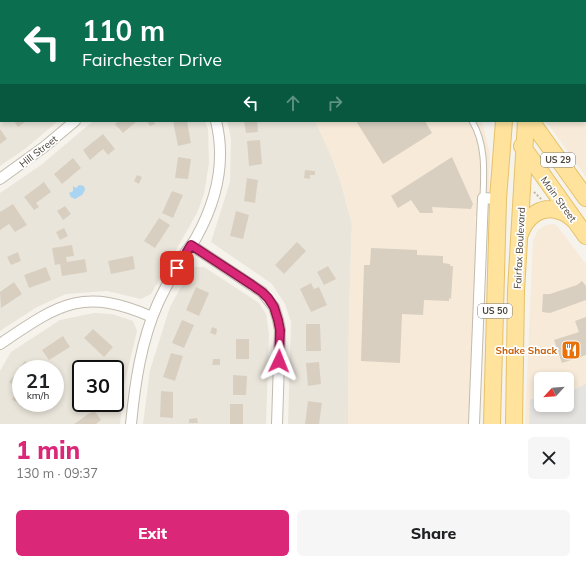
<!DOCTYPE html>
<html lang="en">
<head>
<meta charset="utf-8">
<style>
  :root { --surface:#fff; --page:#f6f6f6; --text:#202124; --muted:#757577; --accent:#db2777 }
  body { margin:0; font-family:Mulish,sans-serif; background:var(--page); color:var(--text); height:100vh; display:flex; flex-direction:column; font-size:15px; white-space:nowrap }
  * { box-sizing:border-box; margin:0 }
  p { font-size:13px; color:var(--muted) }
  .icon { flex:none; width:22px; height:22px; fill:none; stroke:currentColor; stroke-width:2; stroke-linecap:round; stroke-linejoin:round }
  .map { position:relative; height:424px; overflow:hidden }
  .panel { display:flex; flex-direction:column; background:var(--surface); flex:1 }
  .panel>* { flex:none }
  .top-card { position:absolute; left:0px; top:0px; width:586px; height:122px; box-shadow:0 2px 6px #0003; background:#0b6e4f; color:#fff; overflow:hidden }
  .needle { width:26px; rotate:244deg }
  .controls { position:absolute; left:534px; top:372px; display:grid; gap:8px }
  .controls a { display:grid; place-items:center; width:40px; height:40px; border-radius:6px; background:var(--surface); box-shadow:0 2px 6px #0003; font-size:20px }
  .speed { position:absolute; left:12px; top:360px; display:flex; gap:8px; font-size:20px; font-weight:700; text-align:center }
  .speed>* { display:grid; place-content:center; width:52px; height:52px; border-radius:50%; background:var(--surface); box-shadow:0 2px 6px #0003; line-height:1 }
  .speed small { font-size:10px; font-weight:400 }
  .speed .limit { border:2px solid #111; border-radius:6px; background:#fff; color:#111 }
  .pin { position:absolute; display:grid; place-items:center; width:34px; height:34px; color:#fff; margin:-17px; border-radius:8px; box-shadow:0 2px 6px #0006 }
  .me { position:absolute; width:44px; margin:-22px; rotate:2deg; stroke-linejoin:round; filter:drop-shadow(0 0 3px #0008) }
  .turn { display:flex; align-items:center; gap:14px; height:84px; padding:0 16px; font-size:18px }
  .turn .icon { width:52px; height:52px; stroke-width:2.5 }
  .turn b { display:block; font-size:28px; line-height:34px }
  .lanes { display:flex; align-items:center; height:38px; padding:0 16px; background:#0003; justify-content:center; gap:20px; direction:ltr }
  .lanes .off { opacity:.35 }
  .round { display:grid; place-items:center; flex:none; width:42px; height:42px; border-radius:6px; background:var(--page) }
  .headline { display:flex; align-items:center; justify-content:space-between; height:68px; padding:0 16px }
  h1 { font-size:24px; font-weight:800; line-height:30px; color:var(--accent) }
  .button { display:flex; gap:8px; margin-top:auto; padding:8px 16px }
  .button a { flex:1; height:46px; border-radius:6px; background:var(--accent); color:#fff; font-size:16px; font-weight:800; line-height:46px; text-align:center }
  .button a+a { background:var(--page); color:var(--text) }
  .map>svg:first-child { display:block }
</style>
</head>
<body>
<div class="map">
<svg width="586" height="424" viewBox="0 0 586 424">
  <rect width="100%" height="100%" fill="#f6f3ec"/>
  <!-- residential -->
  <path fill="#eae5da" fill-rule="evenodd" d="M6 0H119L120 1H5Z
    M0 4H1V121H58L25 149 0 166Z
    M93 121H205L208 129 209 163 204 194 197 213 151 294 141 299 107 291 66 294 37 307 0 331V193L41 165Z
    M227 121H315L328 147 341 183 352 224 349 313 348 424H288L291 322 285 304 272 284 211 242 230 182 231 138Z
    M192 267H204L259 303 266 314 269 334 266 424H143L150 370 170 307Z
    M94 313 112 314 133 321 137 331 124 385 120 424H0V371L11 352 60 320ZM21 369H55V403H21ZM81 369H115V403H81Z"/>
  <!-- commercial -->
  <path fill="#f7ead8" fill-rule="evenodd" d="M239 0H402L403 1H240Z
    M539 0H586V177L546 121H585V1Z
    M315 121H482V122L490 153 488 215 475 216V293L470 424H348L349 313 352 224 347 203 335 165Z
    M555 224 561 231 586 264V424H525L533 240 538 230 546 225ZM541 379H567V405H541Z"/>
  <!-- parking -->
  <path fill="#e5e3e0" d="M586 384V424H529L530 399H541V405H567V393Z"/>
  <!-- water -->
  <path fill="#a9d4f2" d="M79 185 84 186 85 190 82 195 75 199 71 197 69 193 73 191V186L76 188Z"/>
  <!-- building -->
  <path fill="#d8cfc1" d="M14 121H26L18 127Z
    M118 121H137L123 133 115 124Z
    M147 121H154L155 124 150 126Z
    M173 121H187L191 143 178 146Z
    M244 121H257L258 132 246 133Z
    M356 121H425L432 133 383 164Z
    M0 129 7 139 0 144Z
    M103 134 115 149 108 155 103 149 90 160 83 150Z
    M260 140 262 164 249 166 247 141Z
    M178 157 191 159 188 179 175 178Z
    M452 157 473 204 471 209 432 207 433 213H420L411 200 398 208 391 196Z
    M73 158 81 168 62 184 54 174Z
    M305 170 315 171V175H310V179L304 178Z
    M137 175 142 177 139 184 134 181Z
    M247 178 258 180 255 203 244 201Z
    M44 182 51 192 36 203 39 207 34 210 24 197Z
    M172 191 183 195 173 218 162 213Z
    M13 204 27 225 15 232 9 224 0 230V212Z
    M65 206 71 214 63 220 57 211Z
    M236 211 249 215 243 239 230 236Z
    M159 218 170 225 155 248 144 241Z
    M64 228 68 236 60 240 56 232Z
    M297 242 306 251 284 274 275 265Z
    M72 245 74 256 66 257 67 262 85 259 87 272 62 276 60 264 55 265 52 248Z
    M371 248 417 250V255L443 256V263L450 264V266H453L451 299 449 298V301L424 300 423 315 402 314 400 363 361 361 364 265H370Z
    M18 252 21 261 11 265 7 257Z
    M133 256 135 269 111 274 108 261Z
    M328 266 336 279 324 285 317 272Z
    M46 267 51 280 29 288 24 275Z
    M582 281 586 286V300L550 313 542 312 543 294H550L577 285Z
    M14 282 22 294 1 308 0 292Z
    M311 283 314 289 319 287 327 305 311 312 300 289Z
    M196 287 209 293 199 316 186 310Z
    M586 317V355L562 363 554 340 579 332 575 321Z
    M182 320 194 325 184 348 172 343Z
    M306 324H320L321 351H306Z
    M212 327 217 329 216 335 210 333Z
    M93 329 113 347 104 357 84 338Z
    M63 336 70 347 49 360 42 350Z
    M236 339H249V359H236Z
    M171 353 183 356 175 381 163 377Z
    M213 359H220V365H212Z
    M25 361 35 369H21V387L19 389 9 382Z
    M319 362 321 384 308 386 306 363Z
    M233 375 247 376 246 395H233Z
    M161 391 173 392V418L160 417Z
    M16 394 21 397 16 402 12 399Z
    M308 401 322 403 319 424H305Z
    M230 404H243V424H230Z
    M94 410 101 420 96 424H74Z
    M197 418 198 423H189V419Z"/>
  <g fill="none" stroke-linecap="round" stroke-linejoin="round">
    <!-- service casing -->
    <g stroke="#c2bbae" stroke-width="7">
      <path id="service" d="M399 1 400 0
        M472 121C486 144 484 172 483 198"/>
    </g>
    <!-- minor casing -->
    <g stroke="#c2bbae" stroke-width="12">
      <path id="minor" d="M135 0 136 1
        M0 179 44 147 75 121
        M191 245 262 292 274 307 278 320 280 330 277 424
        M0 344C58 305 82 286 152 317
        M131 424C135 383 141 341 158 303 165 288 174 272 182 258 186 251 192 245 196 238 216 202 226 161 216 121
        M474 424 483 198 498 199"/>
    </g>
    <!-- primary casing -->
    <g stroke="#e6c16a" stroke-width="18">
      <path id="primary" d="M421 0V1
        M446 0 447 1
        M460 0 465 1
        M477 1 481 0
        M508 1 509 0
        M529 1V0
        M531 121 586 198
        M522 146 586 236
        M520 234C526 217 542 203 562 212 566 213 569 216 573 219
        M492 424 498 199 504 121
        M514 424 516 291 526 121"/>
    </g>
    <!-- path -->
    <path stroke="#c4b79f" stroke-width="2" stroke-dasharray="2 2" stroke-linecap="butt" d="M206 1 208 0
      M534 192 541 199"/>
    <!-- service -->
    <use href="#service" stroke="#fff" stroke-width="5"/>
    <!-- minor -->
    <use href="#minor" stroke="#fff" stroke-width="10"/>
    <!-- primary -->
    <use href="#primary" stroke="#ffe39c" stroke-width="16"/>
  </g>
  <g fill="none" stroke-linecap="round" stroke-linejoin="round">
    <!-- route casing -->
    <g stroke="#8e194d" stroke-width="10">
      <path id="route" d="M177 268 191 245 252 285 262 292 268 298 274 307 278 320 280 330 279 361"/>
    </g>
    <!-- route -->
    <use href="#route" stroke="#db2777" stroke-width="7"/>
  </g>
  <!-- icons -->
  <defs>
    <g id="restaurant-square" transform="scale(1)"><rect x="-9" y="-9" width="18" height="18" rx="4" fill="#e8710a" stroke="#fff"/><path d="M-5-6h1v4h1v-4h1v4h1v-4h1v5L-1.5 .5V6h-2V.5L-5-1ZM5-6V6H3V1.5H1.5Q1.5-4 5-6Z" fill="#fff"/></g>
  </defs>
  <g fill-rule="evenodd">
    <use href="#restaurant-square" x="571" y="350"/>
  </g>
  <g text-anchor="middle" stroke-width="3.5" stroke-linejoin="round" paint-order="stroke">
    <!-- shield labels -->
    <g fill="#fff" stroke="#817c74" stroke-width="1">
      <rect x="541" y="153" width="34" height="14" rx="3"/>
      <rect x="478" y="304" width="34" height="14" rx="3"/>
    </g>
    <g font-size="9" font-weight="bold" fill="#4b4439">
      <text x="558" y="163">US 29</text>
      <text x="495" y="314">US 50</text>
    </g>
    <!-- street labels -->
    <g font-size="10" fill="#4b4439" stroke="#fff">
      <text transform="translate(38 151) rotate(-38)" y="4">Hill Street</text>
      <text transform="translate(559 199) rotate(54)" y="4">Main Street</text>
      <text transform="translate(519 248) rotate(-87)" y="4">Fairfax Boulevard</text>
    </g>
    <!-- food labels -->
    <g font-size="10" font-weight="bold" fill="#c56008" stroke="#fff" text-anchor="end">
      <text x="557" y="354">Shake Shack</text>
    </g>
  </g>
</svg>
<div class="controls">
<a><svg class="needle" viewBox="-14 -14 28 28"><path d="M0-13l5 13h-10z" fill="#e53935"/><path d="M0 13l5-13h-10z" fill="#757577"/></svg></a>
</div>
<div class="speed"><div>21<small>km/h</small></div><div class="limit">30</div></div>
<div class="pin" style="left:177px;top:268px;background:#d93025"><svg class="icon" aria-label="arrive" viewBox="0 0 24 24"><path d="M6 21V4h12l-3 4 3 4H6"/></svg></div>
<svg class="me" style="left:279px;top:361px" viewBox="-20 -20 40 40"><path d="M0-17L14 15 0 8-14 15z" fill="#db2777" stroke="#fff" stroke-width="4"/></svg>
<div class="top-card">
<div class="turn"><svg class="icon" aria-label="left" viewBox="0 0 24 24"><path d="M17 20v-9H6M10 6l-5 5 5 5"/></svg><div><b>110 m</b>Fairchester Drive</div></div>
<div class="lanes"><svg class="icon" aria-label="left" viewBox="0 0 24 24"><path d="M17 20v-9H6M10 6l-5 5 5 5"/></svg><svg class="icon off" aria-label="ahead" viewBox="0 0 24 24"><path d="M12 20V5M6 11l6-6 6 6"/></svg><svg class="icon off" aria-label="right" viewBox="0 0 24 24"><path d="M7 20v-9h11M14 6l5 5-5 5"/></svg></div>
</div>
</div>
<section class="panel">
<div class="headline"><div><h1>1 min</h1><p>130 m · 09:37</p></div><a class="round"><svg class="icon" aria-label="close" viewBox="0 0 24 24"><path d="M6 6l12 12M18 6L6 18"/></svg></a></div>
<div class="button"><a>Exit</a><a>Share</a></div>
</section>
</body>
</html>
